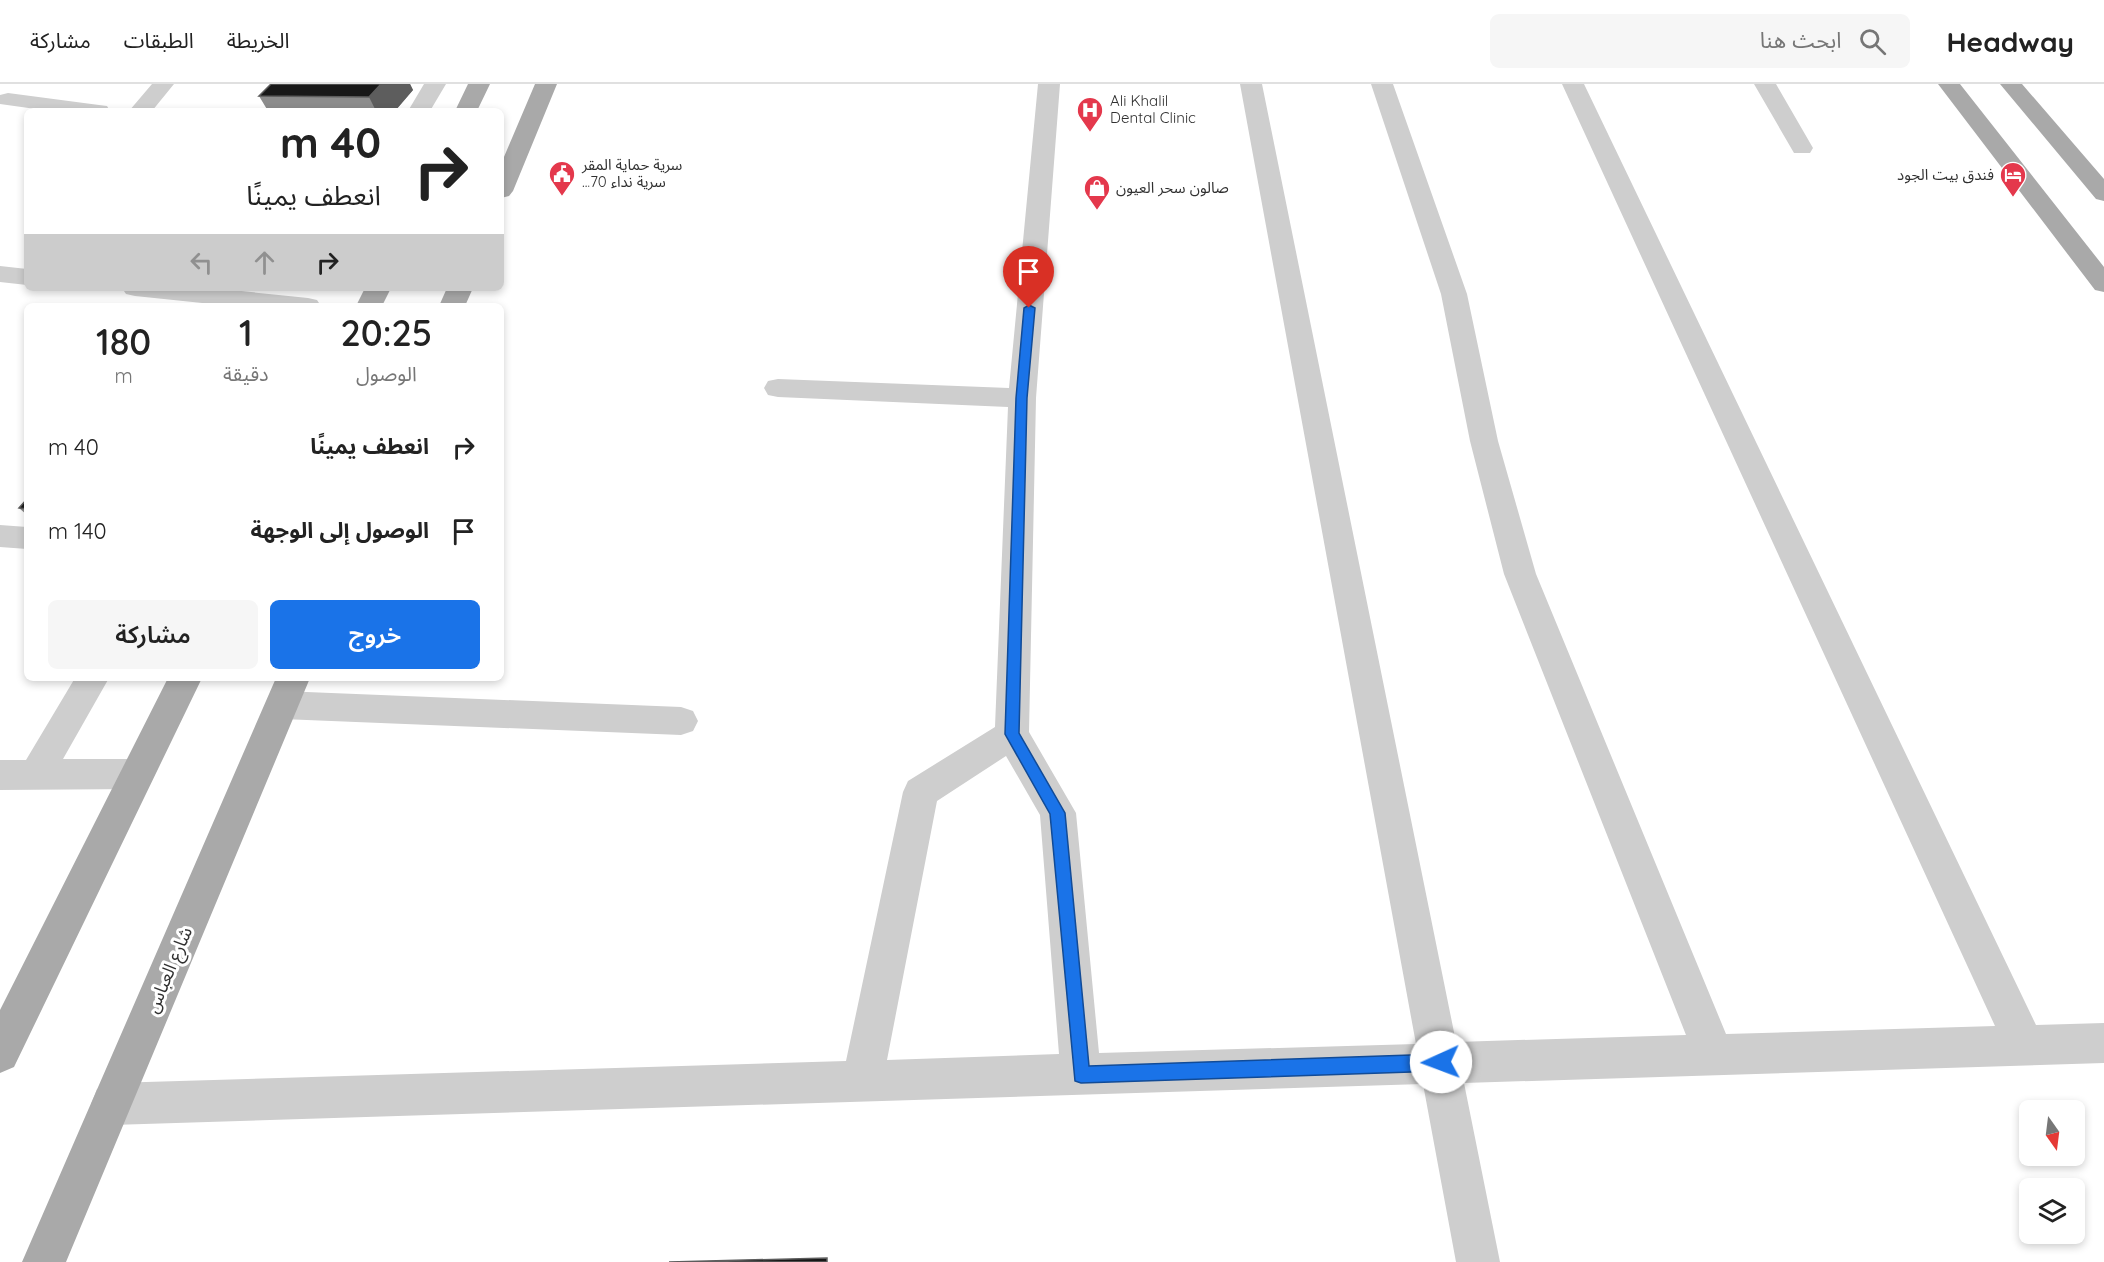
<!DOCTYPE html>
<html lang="ar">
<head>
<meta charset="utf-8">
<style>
  :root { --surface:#fff; --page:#f6f6f6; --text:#222; --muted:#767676; --line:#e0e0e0; --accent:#1a73e8 }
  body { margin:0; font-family:Quicksand,"Noto Sans Arabic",sans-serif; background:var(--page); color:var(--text); direction:rtl; height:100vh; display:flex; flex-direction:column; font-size:22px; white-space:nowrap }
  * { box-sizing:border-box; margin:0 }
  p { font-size:20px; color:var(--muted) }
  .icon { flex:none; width:33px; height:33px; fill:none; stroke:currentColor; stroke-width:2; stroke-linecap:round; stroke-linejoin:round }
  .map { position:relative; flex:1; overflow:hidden; direction:ltr }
  .details { position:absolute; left:24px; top:219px; width:480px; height:378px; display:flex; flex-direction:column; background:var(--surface); border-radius:9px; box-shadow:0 3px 9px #0003; direction:rtl }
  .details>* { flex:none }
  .guide { position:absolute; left:24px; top:24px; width:480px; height:183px; border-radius:9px; box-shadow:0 3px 9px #0003; direction:rtl; background:#fff; color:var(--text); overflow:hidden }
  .needle { width:39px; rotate:166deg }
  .fabs { position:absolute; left:2019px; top:1016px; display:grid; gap:12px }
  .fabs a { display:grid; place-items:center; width:66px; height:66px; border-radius:9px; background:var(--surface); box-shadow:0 3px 9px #0003; font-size:30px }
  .pin { position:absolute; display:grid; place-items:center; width:51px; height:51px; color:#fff; margin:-62px -26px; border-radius:50% 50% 50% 0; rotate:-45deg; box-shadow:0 0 6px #0007 }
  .pin .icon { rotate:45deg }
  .me { position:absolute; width:66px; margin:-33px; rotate:268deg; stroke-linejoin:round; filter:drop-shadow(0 0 4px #0008) }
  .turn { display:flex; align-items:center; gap:21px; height:126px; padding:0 24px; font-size:27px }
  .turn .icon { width:78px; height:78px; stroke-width:2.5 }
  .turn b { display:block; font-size:42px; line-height:51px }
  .lanes { display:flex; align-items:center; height:57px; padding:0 24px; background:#0003; justify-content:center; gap:30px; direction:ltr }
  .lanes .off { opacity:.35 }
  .eta { display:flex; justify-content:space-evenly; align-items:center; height:102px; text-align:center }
  .eta b { font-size:36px; font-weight:600; line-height:42px }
  .cta { display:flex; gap:12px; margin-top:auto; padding:12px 24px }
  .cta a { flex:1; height:69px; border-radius:9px; background:var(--accent); color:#fff; font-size:24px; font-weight:600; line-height:69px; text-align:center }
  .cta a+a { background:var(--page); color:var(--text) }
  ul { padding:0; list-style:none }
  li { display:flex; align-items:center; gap:18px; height:84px; padding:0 24px }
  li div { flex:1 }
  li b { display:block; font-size:22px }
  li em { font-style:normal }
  header { display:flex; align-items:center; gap:36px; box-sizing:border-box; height:84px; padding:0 30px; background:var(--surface); border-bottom:2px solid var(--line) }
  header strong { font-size:28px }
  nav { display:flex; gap:33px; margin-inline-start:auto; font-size:21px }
  .search { width:420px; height:54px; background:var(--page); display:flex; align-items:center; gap:15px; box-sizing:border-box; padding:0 21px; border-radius:9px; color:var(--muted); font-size:22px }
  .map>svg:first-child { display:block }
</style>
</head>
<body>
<header>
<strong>Headway</strong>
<div class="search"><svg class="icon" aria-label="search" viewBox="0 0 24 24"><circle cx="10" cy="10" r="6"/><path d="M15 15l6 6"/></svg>ابحث هنا</div>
<nav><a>الخريطة</a><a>الطبقات</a><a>مشاركة</a></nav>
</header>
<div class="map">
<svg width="2104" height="1178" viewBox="0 0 2104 1178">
  <rect width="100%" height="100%" fill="#fff"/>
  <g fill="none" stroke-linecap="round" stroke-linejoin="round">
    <!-- minor -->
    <path fill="#cecece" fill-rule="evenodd" d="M152 0H174L152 27H129Z
      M424 0H446L430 27H408Z
      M1038 0H1060L1036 314 1029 648 1076 729 1099 969 1416 960 1240 0H1262L1456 958 1686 951 1504 490 1470 357 1441 210 1371 0H1393L1467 210 1498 357 1536 490 1726 950 1995 942 1562 0H1584L2036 941 2104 939V979L1464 999 1500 1178H1456L1423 1000 112 1041 97 1035 91 1020 97 1005 112 999 846 977 903 708 908 697 995 643 1008 323 778 313 768 311 764 304 768 297 778 295 1009 304ZM1006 672 1040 731 1059 970 887 976 937 717Z
      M1754 0H1776L1813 64 1810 69H1794Z
      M8 9 99 21 107 22 110 27H50L0 20V11Z
      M0 182 27 185V201L0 198Z
      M122 204H212L308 214 317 216 321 222H231L135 212 126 210Z
      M0 441 27 443V465L0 463Z
      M75 594H109L63 675H137L149 679 155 690 149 701 137 705 0 706V676H26Z
      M282 607 681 623 693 627 698 637 693 647 681 651 282 635 270 631 265 621 270 611Z"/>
    <!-- major -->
    <path fill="#a9a9a9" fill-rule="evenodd" d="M468 0H490L477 27H455Z
      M535 0H557L513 107 509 112 501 114V80Z
      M1938 0H1960L2104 183V208L2095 206Z
      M2000 0H2022L2104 95V117L2096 115Z
      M365 204H391L382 222H356Z
      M447 204H473L465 222H439Z
      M168 594H202L14 983 0 989V926Z
      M276 594H310L66 1178H22Z"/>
  </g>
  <!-- wall -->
  <path fill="#8c8c8c" d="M271 0H410L413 6 395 27H268L259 12Z
    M27 415V431L19 424Z"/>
  <!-- shaded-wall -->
  <path fill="#5d5d5d" d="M381 0H410L413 6 395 27H376L369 13Z"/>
  <!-- building -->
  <path fill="#181818" stroke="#5d5d5d" stroke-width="1.5" d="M271 0H381L369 13 259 12Z
    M27 415V425L19 424Z
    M827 1174V1178H669Z"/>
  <!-- route -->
  <path fill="#1a73e8" stroke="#114b97" stroke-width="1.5" d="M1029 221 1035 224 1027 314 1019 649 1065 729 1089 982 1441 970 1447 972 1449 978 1447 984 1441 987 1081 999 1075 997 1050 730 1005 650 1016 314 1024 224Z"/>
  <!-- icons -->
  <defs>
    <g id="hospital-pin" transform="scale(1.35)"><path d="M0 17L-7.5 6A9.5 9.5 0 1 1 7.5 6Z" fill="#e4384c" stroke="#fff"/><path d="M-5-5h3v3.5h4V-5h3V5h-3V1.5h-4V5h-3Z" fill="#fff"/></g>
    <g id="civic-pin" transform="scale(1.35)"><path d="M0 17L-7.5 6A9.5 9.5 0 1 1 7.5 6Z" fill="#e4384c" stroke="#fff"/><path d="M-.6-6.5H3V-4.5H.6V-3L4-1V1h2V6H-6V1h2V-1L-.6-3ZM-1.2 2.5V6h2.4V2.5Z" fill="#fff"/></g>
    <g id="hotel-pin" transform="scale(1.35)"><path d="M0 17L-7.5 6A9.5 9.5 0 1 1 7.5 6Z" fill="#e4384c" stroke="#fff"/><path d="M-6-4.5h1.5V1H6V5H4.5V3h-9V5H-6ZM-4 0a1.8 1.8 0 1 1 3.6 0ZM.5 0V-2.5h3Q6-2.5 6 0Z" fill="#fff"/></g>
    <g id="shop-pin" transform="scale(1.35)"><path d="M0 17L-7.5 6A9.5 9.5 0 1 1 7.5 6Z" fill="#e4384c" stroke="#fff"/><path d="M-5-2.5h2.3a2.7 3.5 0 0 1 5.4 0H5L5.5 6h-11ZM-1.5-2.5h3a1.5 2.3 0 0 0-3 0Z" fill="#fff"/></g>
  </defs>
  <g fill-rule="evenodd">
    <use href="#hospital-pin" x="1090" y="26"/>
    <use href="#civic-pin" x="562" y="90"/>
    <use href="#hotel-pin" x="2013" y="91"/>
    <use href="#shop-pin" x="1097" y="104"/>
  </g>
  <g text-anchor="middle" stroke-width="6" stroke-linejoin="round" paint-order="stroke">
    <!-- far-poi labels -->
    <g font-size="15" fill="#313131" stroke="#fff" text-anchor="start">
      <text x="1110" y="22">Ali Khalil<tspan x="1110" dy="17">Dental Clinic</tspan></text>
      <text x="582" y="86">سرية حماية المقر<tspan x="582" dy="17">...سرية نداء 70</tspan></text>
      <text x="1994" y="96" text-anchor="end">فندق بيت الجود</text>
      <text x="1116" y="109">صالون سحر العيون</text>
    </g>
    <!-- street labels -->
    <g font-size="18" fill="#313131" stroke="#fff">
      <text transform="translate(169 886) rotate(-67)" y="6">شارع العباس</text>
    </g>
  </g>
</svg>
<div class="fabs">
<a><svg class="needle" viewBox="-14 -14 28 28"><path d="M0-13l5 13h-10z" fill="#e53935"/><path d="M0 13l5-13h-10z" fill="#767676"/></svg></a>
<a><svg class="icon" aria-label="layers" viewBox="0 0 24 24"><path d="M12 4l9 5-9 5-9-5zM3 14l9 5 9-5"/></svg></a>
</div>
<div class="pin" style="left:1029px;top:224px;background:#d93025"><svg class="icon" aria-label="arrive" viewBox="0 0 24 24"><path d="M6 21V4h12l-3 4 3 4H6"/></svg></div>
<svg class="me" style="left:1441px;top:978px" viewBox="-20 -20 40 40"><circle r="19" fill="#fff"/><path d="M0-13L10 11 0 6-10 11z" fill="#1a73e8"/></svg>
<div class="guide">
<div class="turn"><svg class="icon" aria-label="right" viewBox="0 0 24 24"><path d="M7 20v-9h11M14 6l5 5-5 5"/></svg><div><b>40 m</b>انعطف يمينًا</div></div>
<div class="lanes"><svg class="icon off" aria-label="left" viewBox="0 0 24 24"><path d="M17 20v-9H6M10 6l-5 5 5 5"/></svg><svg class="icon off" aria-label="ahead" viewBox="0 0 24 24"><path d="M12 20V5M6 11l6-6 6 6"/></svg><svg class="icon" aria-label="right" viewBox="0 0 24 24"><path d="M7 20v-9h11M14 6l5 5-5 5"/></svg></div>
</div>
<section class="details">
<div class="eta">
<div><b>20:25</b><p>الوصول</p></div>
<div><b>1</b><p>دقيقة</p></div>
<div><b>180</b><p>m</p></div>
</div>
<ul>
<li><svg class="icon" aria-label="right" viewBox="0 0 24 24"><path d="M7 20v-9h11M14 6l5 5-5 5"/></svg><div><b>انعطف يمينًا</b></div><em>40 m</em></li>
<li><svg class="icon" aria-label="arrive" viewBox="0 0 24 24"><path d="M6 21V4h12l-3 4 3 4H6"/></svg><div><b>الوصول إلى الوجهة</b></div><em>140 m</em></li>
</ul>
<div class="cta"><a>خروج</a><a>مشاركة</a></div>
</section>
</div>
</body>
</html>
